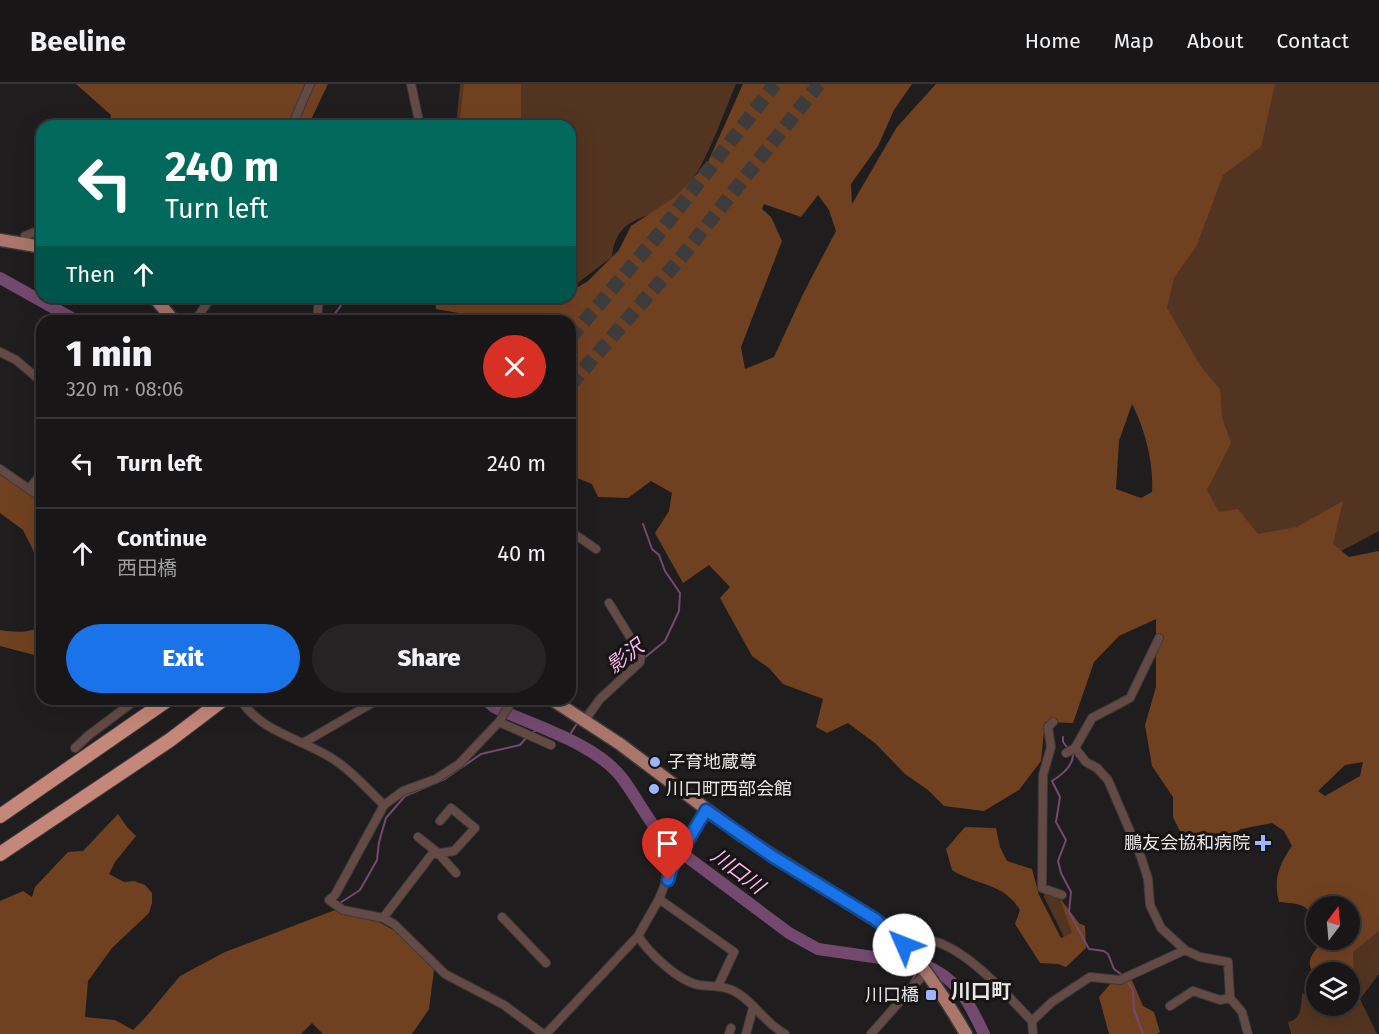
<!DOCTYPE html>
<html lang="en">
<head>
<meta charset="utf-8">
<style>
  :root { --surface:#181616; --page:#252323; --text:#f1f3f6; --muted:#9f9fa1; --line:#363535; --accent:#1a73e8 }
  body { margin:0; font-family:"Fira Sans","Noto Sans JP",sans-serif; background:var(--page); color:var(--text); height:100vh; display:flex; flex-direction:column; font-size:22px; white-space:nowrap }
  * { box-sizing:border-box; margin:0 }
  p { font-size:20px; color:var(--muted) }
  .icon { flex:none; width:33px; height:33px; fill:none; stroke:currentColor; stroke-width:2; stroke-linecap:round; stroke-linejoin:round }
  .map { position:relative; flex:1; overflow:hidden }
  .panel { position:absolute; left:36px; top:231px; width:540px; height:390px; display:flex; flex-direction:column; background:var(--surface); border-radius:18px; box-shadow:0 6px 24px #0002,0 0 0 2px var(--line) }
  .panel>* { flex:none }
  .banner { position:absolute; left:36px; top:36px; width:540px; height:183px; border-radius:18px; box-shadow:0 6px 24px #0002,0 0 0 2px var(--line); background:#00695c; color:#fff; overflow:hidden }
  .needle { width:39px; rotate:16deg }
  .controls { position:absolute; left:1306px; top:812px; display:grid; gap:12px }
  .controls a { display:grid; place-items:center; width:54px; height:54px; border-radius:50%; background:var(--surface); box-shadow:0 6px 24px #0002,0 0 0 2px var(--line); font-size:30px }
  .pin { position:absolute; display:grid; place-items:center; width:51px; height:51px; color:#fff; margin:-62px -26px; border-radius:50% 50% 50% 0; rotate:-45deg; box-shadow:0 0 6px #0007 }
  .pin .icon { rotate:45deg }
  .me { position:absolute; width:66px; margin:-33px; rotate:314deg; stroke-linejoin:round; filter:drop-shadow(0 0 4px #0008) }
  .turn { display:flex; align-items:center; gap:21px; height:126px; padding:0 30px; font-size:27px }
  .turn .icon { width:78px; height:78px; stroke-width:2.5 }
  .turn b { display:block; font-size:42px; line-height:51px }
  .then { display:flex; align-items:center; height:57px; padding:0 30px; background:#0003; gap:12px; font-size:22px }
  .round { display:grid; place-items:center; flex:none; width:63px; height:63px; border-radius:32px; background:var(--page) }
  .head { display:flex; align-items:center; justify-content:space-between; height:102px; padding:0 30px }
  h1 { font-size:36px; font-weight:800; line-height:45px }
  .action { display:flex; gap:12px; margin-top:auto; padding:12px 30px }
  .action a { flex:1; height:69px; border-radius:36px; background:var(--accent); color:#fff; font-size:24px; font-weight:800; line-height:69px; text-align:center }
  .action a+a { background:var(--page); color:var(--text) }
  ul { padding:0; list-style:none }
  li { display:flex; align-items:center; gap:18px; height:90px; padding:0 30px; border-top:2px solid var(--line) }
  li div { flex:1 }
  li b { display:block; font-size:22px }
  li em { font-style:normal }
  header { display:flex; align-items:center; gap:36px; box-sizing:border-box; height:84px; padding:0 30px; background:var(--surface); border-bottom:2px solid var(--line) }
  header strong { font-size:28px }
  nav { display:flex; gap:33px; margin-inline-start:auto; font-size:21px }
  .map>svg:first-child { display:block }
</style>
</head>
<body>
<header>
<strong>Beeline</strong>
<nav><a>Home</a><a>Map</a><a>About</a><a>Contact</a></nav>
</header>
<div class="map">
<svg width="1379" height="950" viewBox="0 0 1379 950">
  <rect width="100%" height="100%" fill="#201d1e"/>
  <!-- green -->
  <path fill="#533420" d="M460 0H736C722 33 704 87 680 113 656 139 617 125 612 173L571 204 570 42H456Z
    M1266 0H1379V447L1341 467 1211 474 1157 213 1215 96 1242 77 1257 61Z
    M1045 808 1059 813 1073 849 1064 853 1044 813Z
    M1379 838V890L1360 915 1377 950H1291L1288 938C1302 935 1301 922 1302 910L1317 907V921H1350V888L1343 867Z"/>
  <!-- forest -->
  <path fill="#704121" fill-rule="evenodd" d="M76 0H328L308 42H109L111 31Z
    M464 0H521V42H459Z
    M743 0H912L894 26 878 62 851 100 852 120 897 43 936 0H1275L1261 63 1223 91 1197 161 1174 194 1167 224 1201 283 1220 305 1222 333 1231 359 1207 406 1219 428 1238 425 1258 450 1297 443 1343 417 1333 460 1349 473 1379 467V847L1353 868 1354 897 1350 899V888H1317V894C1302 877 1313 870 1324 855H1350V822H1317V839C1306 819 1301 820 1279 818 1273 795 1279 781 1292 762L1284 747 1272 739 1241 745 1221 757 1207 753 1183 754 1173 733V713L1152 682 1145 641 1156 603V535L1119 552 1094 578 1073 639 1045 638 1041 677 1019 706 984 727 944 722 928 706 905 690 876 660 848 639 827 649 816 643 823 615 783 600 769 584 752 572 720 514 730 503 709 481 683 499 655 449 669 427 672 409 651 397 628 414 598 413 592 400 570 391V237H480L475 232 436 225 435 213H570V208L588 197 619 166 631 142 675 113 707 80ZM818 111 829 126 836 147 804 208 774 273 745 285 741 263 782 157 771 133 762 125 764 120 801 133ZM1132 320C1145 345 1154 380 1152 408L1141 414 1116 405 1119 357ZM1363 678 1360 692 1325 712 1318 707 1345 681Z
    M0 391 22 403 42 420V484L23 446 0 429Z
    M42 541V573L0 562V546C14 548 30 550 42 541Z
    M118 730 127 743 136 752 115 778 109 790 124 798 134 797 145 801 152 809V819L149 829 112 864 88 897 85 933 115 936 133 946 144 935 180 892 225 868 335 826 362 829 399 849 434 886 429 925 412 950H323L312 939 301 950H0V817L23 807 32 813 35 803 68 768 83 767Z
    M965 743 996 744 1000 763 1007 777 1032 785 1039 811 1061 854 1072 849 1059 813 1079 839 1085 842 1086 864 1066 883 1058 880 1040 879 1015 840 1020 826C1003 798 977 802 952 786L946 765Z
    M1132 896 1143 922 1154 928 1160 948 1157 950H1109L1099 913 1111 899Z"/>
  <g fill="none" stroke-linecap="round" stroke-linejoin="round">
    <!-- stream -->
    <path stroke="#74496f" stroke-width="2" d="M329 237 340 223 343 213
      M643 575 665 557 679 527 680 509 665 487 659 471 652 465 643 440
      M616 595 638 575
      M583 631 598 612
      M532 649 540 644
      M1063 653V658L1073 671C1073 682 1060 692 1052 697L1060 713 1056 738 1066 756 1058 777 1061 789 1071 808 1069 828 1089 865 1104 867 1108 870 1114 885 1122 891
      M567 655 578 638
      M340 819 360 806 377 776 379 758 386 734 405 712 445 695 481 670 520 661 526 654
      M1126 895 1133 906 1134 926 1143 950
      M910 900 916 889"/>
    <!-- river -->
    <path stroke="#74496f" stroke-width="12" d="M0 194 77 237
      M485 615 494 623C534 642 595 659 622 694 638 715 648 738 667 758L789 849 818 865 922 880C957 893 969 918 984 950"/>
    <!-- highway-tunnel -->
    <path stroke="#3e3b3c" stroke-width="14" stroke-dasharray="14 7" stroke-linecap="butt" d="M570 254 653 157 775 0
      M570 301 679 176 819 0"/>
    <!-- street casing -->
    <g stroke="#3c393a" stroke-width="10">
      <path id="street" d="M411 0 420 42
        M292 42 310 0
        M26 161 25 152 42 145
        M195 237 211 213
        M317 237 319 213
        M0 268 16 276 42 298
        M0 385 42 414
        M29 405 42 389
        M570 447 596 465
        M240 615C262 650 305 655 336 677 354 689 369 707 384 721
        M513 615 499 638 459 680 436 695 403 707 384 721 335 811 329 816 343 826 383 834 394 840 445 890 504 921 543 950
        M585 636 600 615 640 578 641 571 609 519
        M499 638 551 661
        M1053 638 1048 643 1051 663 1043 691 1042 804 1062 811
        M303 659 379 615
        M75 664 89 651 137 615
        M1075 664 1086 678 1097 684 1108 696 1141 773 1148 795 1150 821 1161 844 1185 866 1200 873 1228 878 1230 914 1242 928 1248 950
        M1066 669 1075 664 1092 634 1130 614 1159 554
        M418 753 438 769 456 789
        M659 815 734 868 718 902
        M502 833 546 879
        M383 834 432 770 454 767 475 744 451 724 440 737
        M638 852C649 869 678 897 699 901 712 903 727 901 739 910 755 920 766 940 785 950
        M900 856C951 842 1001 906 1032 937L1033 950
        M1170 922 1193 907 1220 916 1230 914
        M1032 937 1052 918 1090 893 1120 896 1185 866
        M546 950 638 852 659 815 671 785 706 726
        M729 950 731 944
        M746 950 753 924
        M871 950 925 889"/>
    </g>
    <!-- primary casing -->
    <g stroke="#3c393a" stroke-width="15">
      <path id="primary" d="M0 156 42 163
        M154 213 174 237
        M551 615 620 660 742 752 885 842C914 866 947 917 966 950"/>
    </g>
    <!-- highway casing -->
    <g stroke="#3c393a" stroke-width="16">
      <path id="highway" d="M0 732 169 615
        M0 770 170 656 224 615"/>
    </g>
    <!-- street -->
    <use href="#street" stroke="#644a45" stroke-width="8"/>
    <!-- primary -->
    <use href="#primary" stroke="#aa766b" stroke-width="12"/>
    <!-- highway -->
    <use href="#highway" stroke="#c58779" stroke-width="14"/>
  </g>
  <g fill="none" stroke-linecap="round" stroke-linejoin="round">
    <!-- route casing -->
    <g stroke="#114b97" stroke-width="15">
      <path id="route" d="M668 796 671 785 706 726 772 772 875 835 904 861"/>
    </g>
    <!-- route -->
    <use href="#route" stroke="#1a73e8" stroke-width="10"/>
  </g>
  <!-- markers -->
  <g fill="#9eb4fd" stroke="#171414" stroke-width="2">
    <circle cx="655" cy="678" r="6"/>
    <circle cx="654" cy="705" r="6"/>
    <path d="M1260 750h6v6h6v6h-6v6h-6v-6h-6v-6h6z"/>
    <rect x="925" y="905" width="12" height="12" rx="3"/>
  </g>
  <g text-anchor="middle" stroke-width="6" stroke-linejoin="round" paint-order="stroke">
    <!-- poi labels -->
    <g font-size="18" fill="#e9e7e7" stroke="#171414" text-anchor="start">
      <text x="667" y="684">子育地蔵尊</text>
      <text x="666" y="711">川口町西部会館</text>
      <text x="1250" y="765" text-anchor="end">鵬友会協和病院</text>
      <text x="919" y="917" text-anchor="end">川口橋</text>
    </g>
    <!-- water labels -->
    <g font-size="20" font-style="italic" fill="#fcb7f2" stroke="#171414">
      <text transform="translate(625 572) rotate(-37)" y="7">影沢</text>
      <text transform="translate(738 787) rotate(37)" y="7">川口川</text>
    </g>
    <!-- neighbourhood labels -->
    <g font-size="20" font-weight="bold" fill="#e9e7e7" stroke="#171414">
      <text x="981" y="914">川口町</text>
    </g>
  </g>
</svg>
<div class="controls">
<a><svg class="needle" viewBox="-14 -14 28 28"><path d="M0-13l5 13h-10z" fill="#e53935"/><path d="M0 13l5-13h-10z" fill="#9f9fa1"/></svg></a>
<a><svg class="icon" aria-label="layers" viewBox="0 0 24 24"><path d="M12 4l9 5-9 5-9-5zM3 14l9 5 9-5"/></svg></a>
</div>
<div class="pin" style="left:668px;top:796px;background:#d93025"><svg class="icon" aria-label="arrive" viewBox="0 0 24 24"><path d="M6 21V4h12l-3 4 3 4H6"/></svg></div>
<svg class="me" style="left:904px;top:861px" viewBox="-20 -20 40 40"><circle r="19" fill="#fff"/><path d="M0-13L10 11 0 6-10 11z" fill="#1a73e8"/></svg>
<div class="banner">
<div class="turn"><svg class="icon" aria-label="left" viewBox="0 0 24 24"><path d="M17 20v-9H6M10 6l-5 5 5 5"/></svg><div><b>240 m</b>Turn left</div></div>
<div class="then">Then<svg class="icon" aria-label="ahead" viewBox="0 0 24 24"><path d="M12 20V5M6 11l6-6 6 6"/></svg></div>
</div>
<section class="panel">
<div class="head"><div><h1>1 min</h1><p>320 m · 08:06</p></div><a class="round" style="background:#d93025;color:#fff"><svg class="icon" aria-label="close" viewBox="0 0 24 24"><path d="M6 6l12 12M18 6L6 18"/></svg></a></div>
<ul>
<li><svg class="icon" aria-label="left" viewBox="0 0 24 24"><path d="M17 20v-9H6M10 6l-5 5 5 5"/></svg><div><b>Turn left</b></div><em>240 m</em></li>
<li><svg class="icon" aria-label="ahead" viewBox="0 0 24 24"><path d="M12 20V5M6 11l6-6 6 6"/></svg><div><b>Continue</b><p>西田橋</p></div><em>40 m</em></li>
</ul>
<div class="action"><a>Exit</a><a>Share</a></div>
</section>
</div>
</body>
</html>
